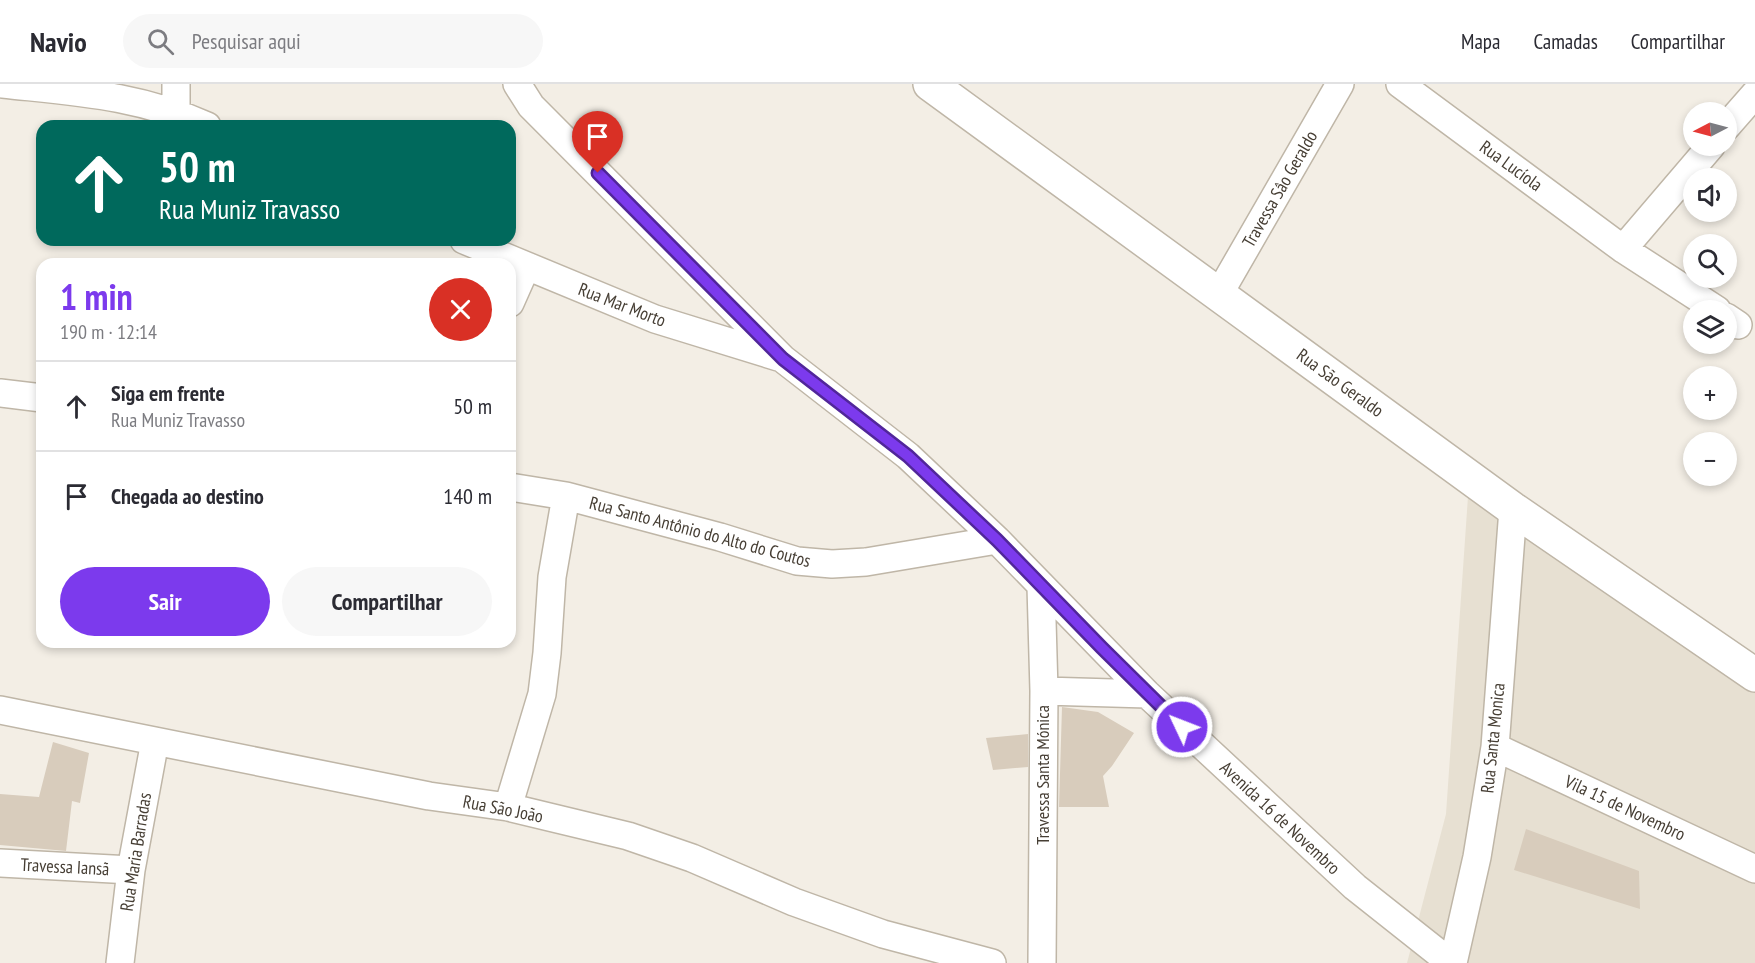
<!DOCTYPE html>
<html lang="pt">
<head>
<meta charset="utf-8">
<style>
  :root { --surface:#fff; --page:#f7f7f7; --text:#2b2b33; --muted:#7c7c81; --line:#e1e1e2; --accent:#7c3aed }
  body { margin:0; font-family:"PT Sans Narrow",sans-serif; background:var(--page); color:var(--text); height:100vh; display:flex; flex-direction:column; font-size:22px; white-space:nowrap }
  * { box-sizing:border-box; margin:0 }
  p { font-size:20px; color:var(--muted) }
  .icon { flex:none; width:33px; height:33px; fill:none; stroke:currentColor; stroke-width:2; stroke-linecap:round; stroke-linejoin:round }
  .map { position:relative; flex:1; overflow:hidden }
  .side { position:absolute; left:36px; top:174px; width:480px; height:390px; display:flex; flex-direction:column; background:var(--surface); border-radius:18px; box-shadow:0 3px 9px #0003 }
  .side>* { flex:none }
  .guide { position:absolute; left:36px; top:36px; width:480px; height:126px; border-radius:18px; box-shadow:0 3px 9px #0003; background:#00695c; color:#fff; overflow:hidden }
  .needle { width:39px; rotate:264deg }
  .fabs { position:absolute; left:1683px; top:18px; display:grid; gap:12px }
  .fabs a { display:grid; place-items:center; width:54px; height:54px; border-radius:50%; background:var(--surface); box-shadow:0 3px 9px #0003; font-size:30px }
  .pin { position:absolute; display:grid; place-items:center; width:51px; height:51px; color:#fff; margin:-62px -26px; border-radius:50% 50% 50% 0; rotate:-45deg; box-shadow:0 0 6px #0007 }
  .pin .icon { rotate:45deg }
  .me { position:absolute; width:66px; margin:-33px; rotate:313deg; stroke-linejoin:round; filter:drop-shadow(0 0 4px #0008) }
  .turn { display:flex; align-items:center; gap:21px; height:126px; padding:0 24px; font-size:27px }
  .turn .icon { width:78px; height:78px; stroke-width:2.5 }
  .turn b { display:block; font-size:42px; line-height:51px }
  .round { display:grid; place-items:center; flex:none; width:63px; height:63px; border-radius:32px; background:var(--page) }
  .headline { display:flex; align-items:center; justify-content:space-between; height:102px; padding:0 24px }
  h1 { font-size:36px; font-weight:700; line-height:45px; color:var(--accent) }
  .button { display:flex; gap:12px; margin-top:auto; padding:12px 24px }
  .button a { flex:1; height:69px; border-radius:36px; background:var(--accent); color:#fff; font-size:24px; font-weight:700; line-height:69px; text-align:center }
  .button a+a { background:var(--page); color:var(--text) }
  ul { padding:0; list-style:none }
  li { display:flex; align-items:center; gap:18px; height:90px; padding:0 24px; border-top:2px solid var(--line) }
  li div { flex:1 }
  li b { display:block; font-size:22px }
  li em { font-style:normal }
  header { display:flex; align-items:center; gap:36px; box-sizing:border-box; height:84px; padding:0 30px; background:var(--surface); border-bottom:2px solid var(--line) }
  header strong { font-size:28px }
  nav { display:flex; gap:33px; margin-inline-start:auto; font-size:21px }
  .search { width:420px; height:54px; background:var(--page); display:flex; align-items:center; gap:15px; box-sizing:border-box; padding:0 21px; border-radius:33px; color:var(--muted); font-size:22px }
  .map>svg:first-child { display:block }
</style>
</head>
<body>
<header>
<strong>Navio</strong>
<div class="search"><svg class="icon" aria-label="search" viewBox="0 0 24 24"><circle cx="10" cy="10" r="6"/><path d="M15 15l6 6"/></svg>Pesquisar aqui</div>
<nav><a>Mapa</a><a>Camadas</a><a>Compartilhar</a></nav>
</header>
<div class="map">
<svg width="1755" height="879" viewBox="0 0 1755 879">
  <rect width="100%" height="100%" fill="#f3eee5"/>
  <!-- residential -->
  <path fill="#e7e0d2" d="M1469 398 1755 591V879H1407L1446 730Z"/>
  <!-- building -->
  <path fill="#d8ccbc" d="M1062 623 1098 628 1134 649 1112 682 1103 692 1109 723H1059Z
    M1028 650V683L993 686 986 654Z
    M53 658 89 669 80 719 72 717 66 767 0 761V710L39 713Z
    M1526 745 1639 787 1640 825 1514 786Z"/>
  <g fill="none" stroke-linecap="round" stroke-linejoin="round">
    <!-- minor casing -->
    <g stroke="#bfb6a7" stroke-width="30">
      <path id="minor" d="M3 0C77 8 138 11 207 42
        M517 0 531 22 783 275 908 372 997 456 1147 610 1355 803 1451 879
        M1400 0 1623 165 1717 226
        M176 28V0
        M1726 43 1755 10
        M464 156 655 235 778 273
        M1623 165 1711 62
        M1219 210 1340 0
        M510 219 526 183
        M1726 233 1738 241
        M0 309 42 314
        M510 403 566 412 720 453 797 477 832 480 866 478 997 456
        M1041 502 1044 607 1042 879
        M1044 607 1147 610
        M0 626 429 712 508 723 628 752 692 774 794 818 883 850 992 879
        M1495 663 1755 785
        M508 723 542 610 547 569 552 493 566 412
        M0 779 131 786
        M120 879 131 786 155 657
        M1453 879 1477 773 1495 663 1513 425"/>
    </g>
    <!-- tertiary casing -->
    <g stroke="#bfb6a7" stroke-width="36">
      <path id="tertiary" d="M930 0 1513 425 1755 591"/>
    </g>
    <!-- minor -->
    <use href="#minor" stroke="#fff" stroke-width="27"/>
    <!-- tertiary -->
    <use href="#tertiary" stroke="#fff" stroke-width="33"/>
  </g>
  <g fill="none" stroke-linecap="round" stroke-linejoin="round">
    <!-- route casing -->
    <g stroke="#51269a" stroke-width="15">
      <path id="route" d="M598 89 783 275 908 372 997 456 1102 564 1182 643"/>
    </g>
    <!-- route -->
    <use href="#route" stroke="#7c3aed" stroke-width="10"/>
  </g>
  <g text-anchor="middle" stroke-width="4.5" stroke-linejoin="round" paint-order="stroke">
    <!-- street labels -->
    <g font-size="18" fill="#463e34" stroke="#fff">
      <text transform="translate(1511 82) rotate(36)" y="6">Rua Lucíola</text>
      <text transform="translate(1280 105) rotate(-60)" y="6">Travessa Sâo Geraldo</text>
      <text transform="translate(622 221) rotate(21)" y="6">Rua Mar Morto</text>
      <text transform="translate(1340 299) rotate(36)" y="6">Rua São Geraldo</text>
      <text transform="translate(700 448) rotate(15)" y="6">Rua Santo Antônio do Alto do Coutos</text>
      <text transform="translate(1493 654) rotate(-84)" y="6">Rua Santa Monica</text>
      <text transform="translate(1043 691) rotate(-90)" y="6">Travessa Santa Mónica</text>
      <text transform="translate(1625 724) rotate(25)" y="6">Vila 15 de Novembro</text>
      <text transform="translate(503 725) rotate(11)" y="6">Rua São João</text>
      <text transform="translate(1280 734) rotate(43)" y="6">Avenida 16 de Novembro</text>
      <text transform="translate(136 768) rotate(-81)" y="6">Rua Maria Barradas</text>
      <text transform="translate(65 783) rotate(3)" y="6">Travessa Iansã</text>
    </g>
  </g>
</svg>
<div class="fabs">
<a><svg class="needle" viewBox="-14 -14 28 28"><path d="M0-13l5 13h-10z" fill="#e53935"/><path d="M0 13l5-13h-10z" fill="#7c7c81"/></svg></a>
<a><svg class="icon" aria-label="sound" viewBox="0 0 24 24"><path d="M4 9h4l5-4v14l-5-4H4zM17 9q2 3 0 6"/></svg></a>
<a><svg class="icon" aria-label="search" viewBox="0 0 24 24"><circle cx="10" cy="10" r="6"/><path d="M15 15l6 6"/></svg></a>
<a><svg class="icon" aria-label="layers" viewBox="0 0 24 24"><path d="M12 4l9 5-9 5-9-5zM3 14l9 5 9-5"/></svg></a>
<a>+</a>
<a>−</a>
</div>
<div class="pin" style="left:598px;top:89px;background:#d93025"><svg class="icon" aria-label="arrive" viewBox="0 0 24 24"><path d="M6 21V4h12l-3 4 3 4H6"/></svg></div>
<svg class="me" style="left:1182px;top:643px" viewBox="-20 -20 40 40"><circle r="17" fill="#7c3aed" stroke="#fff" stroke-width="3"/><path d="M0-11L8 9 0 5-8 9z" fill="#fff"/></svg>
<div class="guide">
<div class="turn"><svg class="icon" aria-label="ahead" viewBox="0 0 24 24"><path d="M12 20V5M6 11l6-6 6 6"/></svg><div><b>50 m</b>Rua Muniz Travasso</div></div>
</div>
<section class="side">
<div class="headline"><div><h1>1 min</h1><p>190 m · 12:14</p></div><a class="round" style="background:#d93025;color:#fff"><svg class="icon" aria-label="close" viewBox="0 0 24 24"><path d="M6 6l12 12M18 6L6 18"/></svg></a></div>
<ul>
<li><svg class="icon" aria-label="ahead" viewBox="0 0 24 24"><path d="M12 20V5M6 11l6-6 6 6"/></svg><div><b>Siga em frente</b><p>Rua Muniz Travasso</p></div><em>50 m</em></li>
<li><svg class="icon" aria-label="arrive" viewBox="0 0 24 24"><path d="M6 21V4h12l-3 4 3 4H6"/></svg><div><b>Chegada ao destino</b></div><em>140 m</em></li>
</ul>
<div class="button"><a>Sair</a><a>Compartilhar</a></div>
</section>
</div>
</body>
</html>
